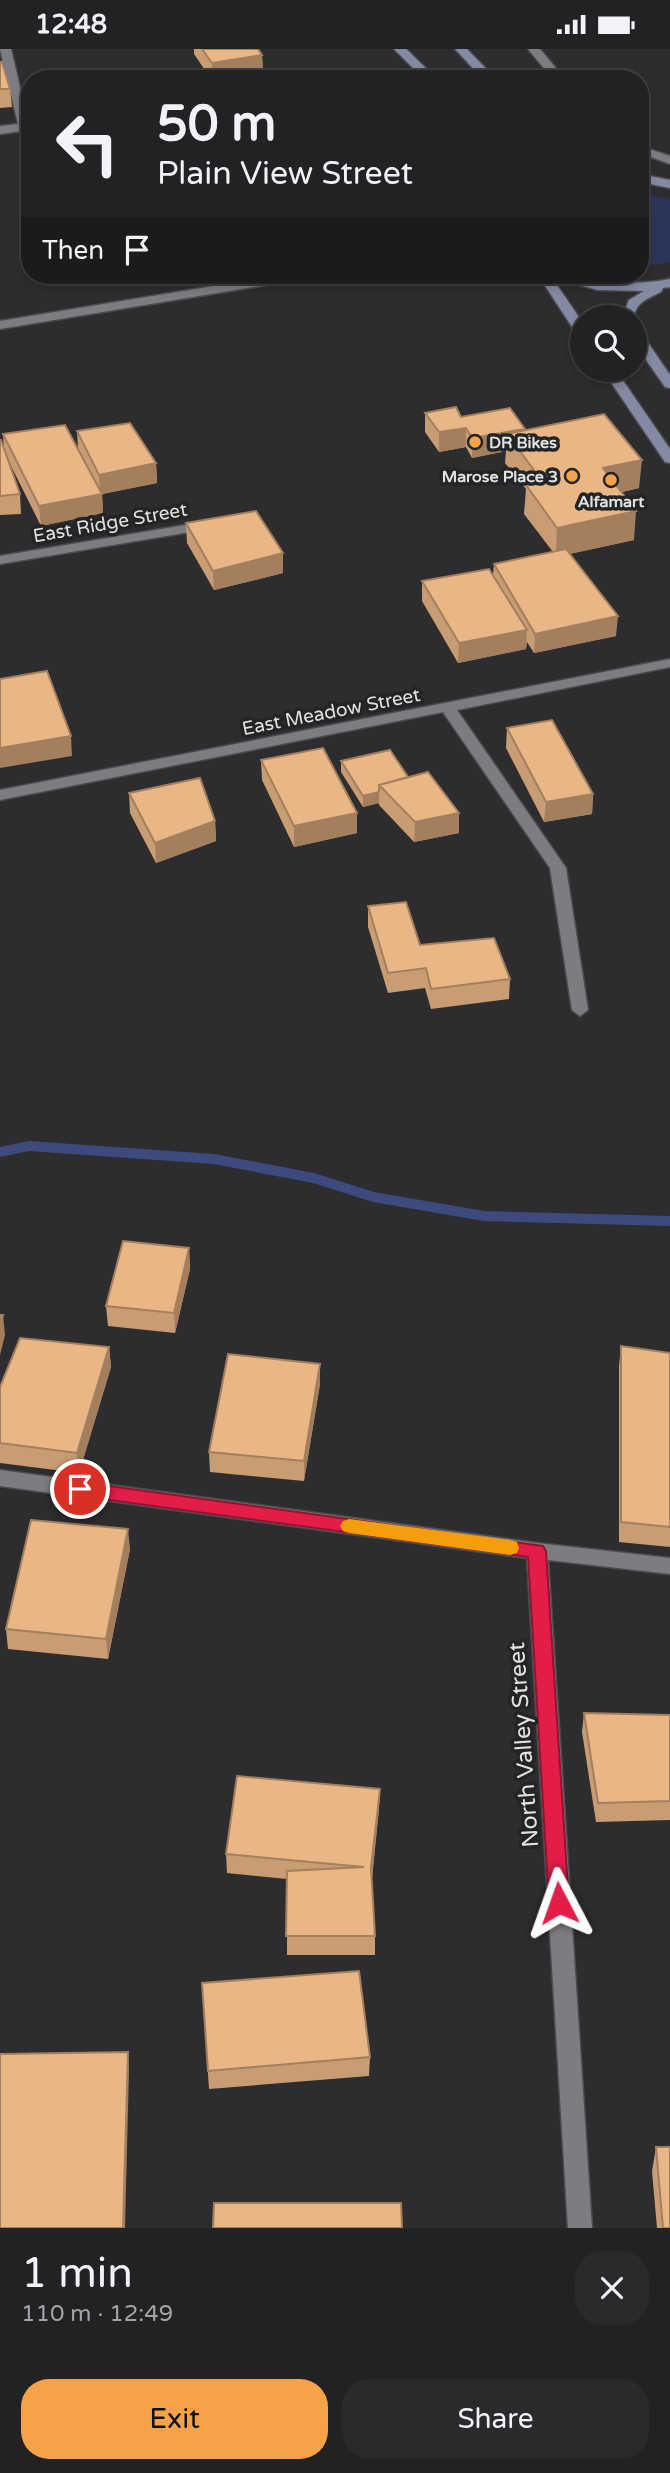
<!DOCTYPE html>
<html lang="en">
<head>
<meta charset="utf-8">
<style>
  :root { --surface:#222224; --page:#2a2a2c; --text:#f1f3f6; --muted:#a2a4a6; --line:#3f3f41; --accent:#f6a248 }
  body { margin:0; font-family:"Varela Round",sans-serif; background:var(--page); color:var(--text); height:100vh; display:flex; flex-direction:column; font-size:26px; white-space:nowrap }
  * { box-sizing:border-box; margin:0 }
  p { font-size:23px; color:var(--muted) }
  .icon { flex:none; width:38px; height:38px; fill:none; stroke:currentColor; stroke-width:2; stroke-linecap:round; stroke-linejoin:round }
  .map { position:relative; height:2179px; overflow:hidden }
  .side { display:flex; flex-direction:column; background:var(--surface); flex:1 }
  .side>* { flex:none }
  .guide { position:absolute; left:21px; top:21px; width:628px; height:214px; border-radius:28px; box-shadow:0 4px 10px #0003,0 0 0 2px var(--line); background:#222224; color:var(--text); overflow:hidden }
  .tools { position:absolute; left:570px; top:256px; display:grid; gap:14px }
  .tools a { display:grid; place-items:center; width:77px; height:77px; border-radius:50%; background:var(--surface); box-shadow:0 4px 10px #0003,0 0 0 2px var(--line); font-size:35px }
  .pin { position:absolute; display:grid; place-items:center; width:60px; height:60px; color:#fff; margin:-30px; border:4px solid #fff; border-radius:50%; box-shadow:0 2px 7px #0007 }
  .me { position:absolute; width:77px; margin:-38px; rotate:356deg; stroke-linejoin:round; filter:drop-shadow(0 0 5px #0008) }
  .turn { display:flex; align-items:center; gap:24px; height:147px; padding:0 21px; font-size:32px }
  .turn .icon { width:91px; height:91px; stroke-width:2.5 }
  .turn b { display:block; font-size:49px; line-height:60px }
  .then { display:flex; align-items:center; height:66px; padding:0 21px; background:#0003; gap:14px; font-size:26px }
  .round { display:grid; place-items:center; flex:none; width:74px; height:74px; border-radius:28px; background:var(--page) }
  .headline { display:flex; align-items:center; justify-content:space-between; height:119px; padding:0 21px }
  h1 { font-size:42px; font-weight:600; line-height:52px }
  .button { display:flex; gap:14px; margin-top:auto; padding:14px 21px }
  .button a { flex:1; height:80px; border-radius:28px; background:var(--accent); color:#111; font-size:28px; font-weight:600; line-height:80px; text-align:center }
  .button a+a { background:var(--page); color:var(--text) }
  .status { display:flex; justify-content:space-between; align-items:center; height:49px; padding:0 35px; background:var(--surface); direction:ltr }
  .status svg { height:19px; fill:currentColor }
  .map>svg:first-child { display:block }
</style>
</head>
<body>
<div class="status"><b>12:48</b><svg viewBox="0 0 49 12"><path d="M0 12V9h3v3zM5 12V6h3v6zM10 12V3h3v9zM15 12V0h3v12zM26 1h20v11H26zM47 4h2v5h-2z"/></svg></div>
<div class="map">
<svg width="670" height="2179" viewBox="0 0 670 2179">
  <rect width="100%" height="100%" fill="#2d2d30"/>
  <!-- green -->
  <path fill="#2c355a" d="M641 143 670 151V213L641 218Z"/>
  <g fill="none" stroke-linecap="round" stroke-linejoin="round">
    <!-- stream -->
    <path fill="#3e4a7d" fill-rule="evenodd" d="M29 1092 214 1105 314 1124 374 1143 484 1162 670 1167V1177L484 1172 373 1153 313 1134 214 1115 29 1102 0 1108V1098Z"/>
    <!-- street casing -->
    <g stroke="#4a4b4d" stroke-width="3">
      <path id="street" d="M0 0H11L30 81 0 85V77L18 75Z
        M528 0H540L565 30H553Z
        M640 97 670 107V115L640 104Z
        M281 226H308L302 230 0 280V272Z
        M209 472 214 473V479L0 515V507Z
        M670 610V618L457 661 566 819 588 961 580 967 572 961 550 819 443 663 0 751V741Z
        M0 1421 537 1494 670 1509V1525L548 1511 592 2179H568L527 1509 0 1437Z"/>
    </g>
    <!-- secondary casing -->
    <g stroke="#4a4b4d" stroke-width="3">
      <path id="secondary" d="M394 0H406L437 30H424Z
        M455 0H467L496 30H483Z
        M640 125 670 131V139L640 133Z
        M538 226C586 226 619 240 670 230V238L663 239 661 243C649 249 636 253 634 268H622L629 251 644 242 598 241 552 229 583 274V288L578 287Z
        M635 281 640 282 670 326V339L665 338 635 295Z
        M602 320H615L670 400V414L665 413Z"/>
    </g>
    <!-- street -->
    <use href="#street" fill="#7c7d80" fill-rule="evenodd"/>
    <!-- secondary -->
    <use href="#secondary" fill="#848aa4" fill-rule="evenodd"/>
  </g>
  <!-- wall -->
  <path fill="#c89d73" d="M194 0H258L262 6 263 24 227 30H211L194 5Z
    M0 13 10 40 12 58 0 59Z
    M425 364 461 368 525 382 639 439 622 443 634 491 569 505 616 587 534 604 527 593 526 600 458 614 422 552V532L493 526 494 515 553 503 524 465 526 440 505 414 506 402 472 409 466 398 439 403 425 383Z
    M77 382 156 414 157 434 102 445 103 464 41 477 7 409 20 445 21 465 0 466V391L4 402 3 385 78 399Z
    M186 474 283 524 214 541 187 494Z
    M507 679 593 745 592 765 544 773 506 699Z
    M261 711 357 784 294 798 262 731Z
    M341 712 408 728 459 764V784L414 793 379 756V754L363 758 341 723Z
    M129 744 215 772 216 792 156 814 130 764Z
    M368 857 420 896 510 930 509 950 431 960 425 939 388 944 368 878Z
    M189 1199 190 1220 175 1284 108 1277 106 1257Z
    M621 1297 670 1304V1498L619 1493V1317Z
    M109 1298 111 1318 79 1424 0 1414V1338Z
    M320 1315V1335L304 1432 210 1423 209 1403Z
    M130 1500 108 1610 8 1600 6 1580Z
    M584 1664 670 1666V1771L596 1773 582 1683Z
    M380 1740 379 1759 372 1830 375 1887V1906H287V1830L227 1824 226 1805Z
    M202 1934 370 2008 369 2027 209 2040Z
    M656 2098 670 2179H657L652 2122Z"/>
  <!-- shaded-wall -->
  <path fill="#a37f5e" d="M262 6 263 24 227 30H213L212 14Z
    M466 379V398L439 403V383Z
    M525 380 524 399 507 385 506 402 472 409V389Z
    M642 411 639 439 601 448 603 419Z
    M156 414 157 434 102 445 103 464 41 477 39 457 100 445 99 426Z
    M636 462 634 491 556 508 557 479Z
    M283 504V524L214 541 213 522Z
    M618 567 616 587 534 604 535 585Z
    M527 581 526 600 458 614 459 594Z
    M71 687 72 707 0 719V699Z
    M379 743V754L363 758V747Z
    M593 745 592 765 544 773 546 753Z
    M357 764V784L294 798V777Z
    M459 764V784L414 793 415 773Z
    M215 772 216 792 156 814 155 794Z
    M189 1199 190 1220 175 1284 174 1264Z
    M3 1266 5 1286 0 1306V1277Z
    M109 1298 111 1318 79 1424 77 1404Z
    M320 1315V1335L304 1432V1412Z
    M128 1480 130 1500 108 1610 106 1590Z
    M380 1740 379 1759 371 1838V1819Z
    M128 2003 129 2021 125 2179H123Z"/>
  <!-- building -->
  <path fill="#e9b686" stroke="#a37f5e" stroke-width="2" d="M202 0H258L262 6 212 14Z
    M0 13H2L10 40H0Z
    M456 358 461 368 510 359 525 380 472 389 466 379 439 383 425 364Z
    M604 365 642 411 603 419 636 462 557 479 526 436 543 433 507 385Z
    M130 374 156 414 99 426 77 382Z
    M65 376 102 445 39 457 3 385Z
    M0 391H1L20 445 0 447Z
    M256 462 283 504 213 522 186 474Z
    M566 500 618 567 535 585 494 515Z
    M489 520 527 581 459 594 422 532Z
    M47 622 71 687 0 699V630Z
    M552 671 593 745 546 753 507 679Z
    M323 699 357 764 294 777 261 711Z
    M390 701 408 728 379 736V743L363 747 341 712Z
    M428 723 459 764 415 773 379 736Z
    M200 729 215 772 155 794 129 744Z
    M406 853 420 896 494 889 510 930 431 940 426 919 388 924 368 857Z
    M123 1192 189 1199 174 1264 106 1257Z
    M0 1266H3L0 1277Z
    M20 1289 109 1298 77 1404 0 1394V1338Z
    M621 1297 670 1304V1478L621 1473Z
    M228 1305 320 1315 304 1412 209 1403Z
    M31 1471 128 1480 106 1590 6 1580Z
    M584 1664 670 1666V1752L598 1754Z
    M237 1727 380 1740 371 1819 375 1887H286L287 1822 364 1818 226 1805Z
    M359 1922 370 2008 208 2022 202 1934Z
    M128 2003 123 2179H0V2005Z
    M656 2098H670V2179H663Z
    M214 2154H401L402 2179H213Z"/>
  <!-- route -->
  <path fill="#e11d48" stroke="#92132f" stroke-width="2" d="M80 1433 543 1497 546 1502 569 1854 566 1860 559 1863 552 1860 549 1854 528 1508 80 1447 74 1445 72 1440 74 1435Z"/>
  <!-- slow -->
  <path fill="#f59e0b" d="M349 1470 510 1491 517 1493 519 1499 517 1504 510 1506 349 1484 343 1482 340 1477 343 1472Z"/>
  <!-- markers -->
  <g fill="#f6a248" stroke="#232426" stroke-width="2.5">
    <circle cx="475" cy="393" r="7"/>
    <circle cx="572" cy="427" r="7"/>
    <circle cx="611" cy="431" r="7"/>
  </g>
  <g text-anchor="middle" stroke-width="7" stroke-linejoin="round" paint-order="stroke">
    <!-- far-poi labels -->
    <g font-size="16" font-weight="bold" fill="#e0e1e2" stroke="#232426" text-anchor="start">
      <text x="489" y="399">DR Bikes</text>
      <text x="558" y="433" text-anchor="end">Marose Place 3</text>
      <text x="611" y="458" text-anchor="middle">Alfamart</text>
    </g>
    <!-- street labels -->
    <g font-size="19" fill="#e0e1e2" stroke="#232426">
      <text transform="translate(110 473) rotate(-10)" y="7">East Ridge Street</text>
      <text transform="translate(331 662) rotate(-11)" y="7">East Meadow Street</text>
    </g>
    <!-- near-street labels -->
    <g font-size="23" fill="#e0e1e2" stroke="#232426">
      <text transform="translate(523 1696) rotate(-94)" y="8">North Valley Street</text>
    </g>
  </g>
</svg>
<div class="tools">
<a><svg class="icon" aria-label="search" viewBox="0 0 24 24"><circle cx="10" cy="10" r="6"/><path d="M15 15l6 6"/></svg></a>
</div>
<div class="pin" style="left:80px;top:1440px;background:#d93025"><svg class="icon" aria-label="arrive" viewBox="0 0 24 24"><path d="M6 21V4h12l-3 4 3 4H6"/></svg></div>
<svg class="me" style="left:559px;top:1854px" viewBox="-20 -20 40 40"><path d="M0-17L14 15 0 8-14 15z" fill="#e11d48" stroke="#fff" stroke-width="4"/></svg>
<div class="guide">
<div class="turn"><svg class="icon" aria-label="left" viewBox="0 0 24 24"><path d="M17 20v-9H6M10 6l-5 5 5 5"/></svg><div><b>50 m</b>Plain View Street</div></div>
<div class="then">Then<svg class="icon" aria-label="arrive" viewBox="0 0 24 24"><path d="M6 21V4h12l-3 4 3 4H6"/></svg></div>
</div>
</div>
<section class="side">
<div class="headline"><div><h1>1 min</h1><p>110 m · 12:49</p></div><a class="round"><svg class="icon" aria-label="close" viewBox="0 0 24 24"><path d="M6 6l12 12M18 6L6 18"/></svg></a></div>
<div class="button"><a>Exit</a><a>Share</a></div>
</section>
</body>
</html>
